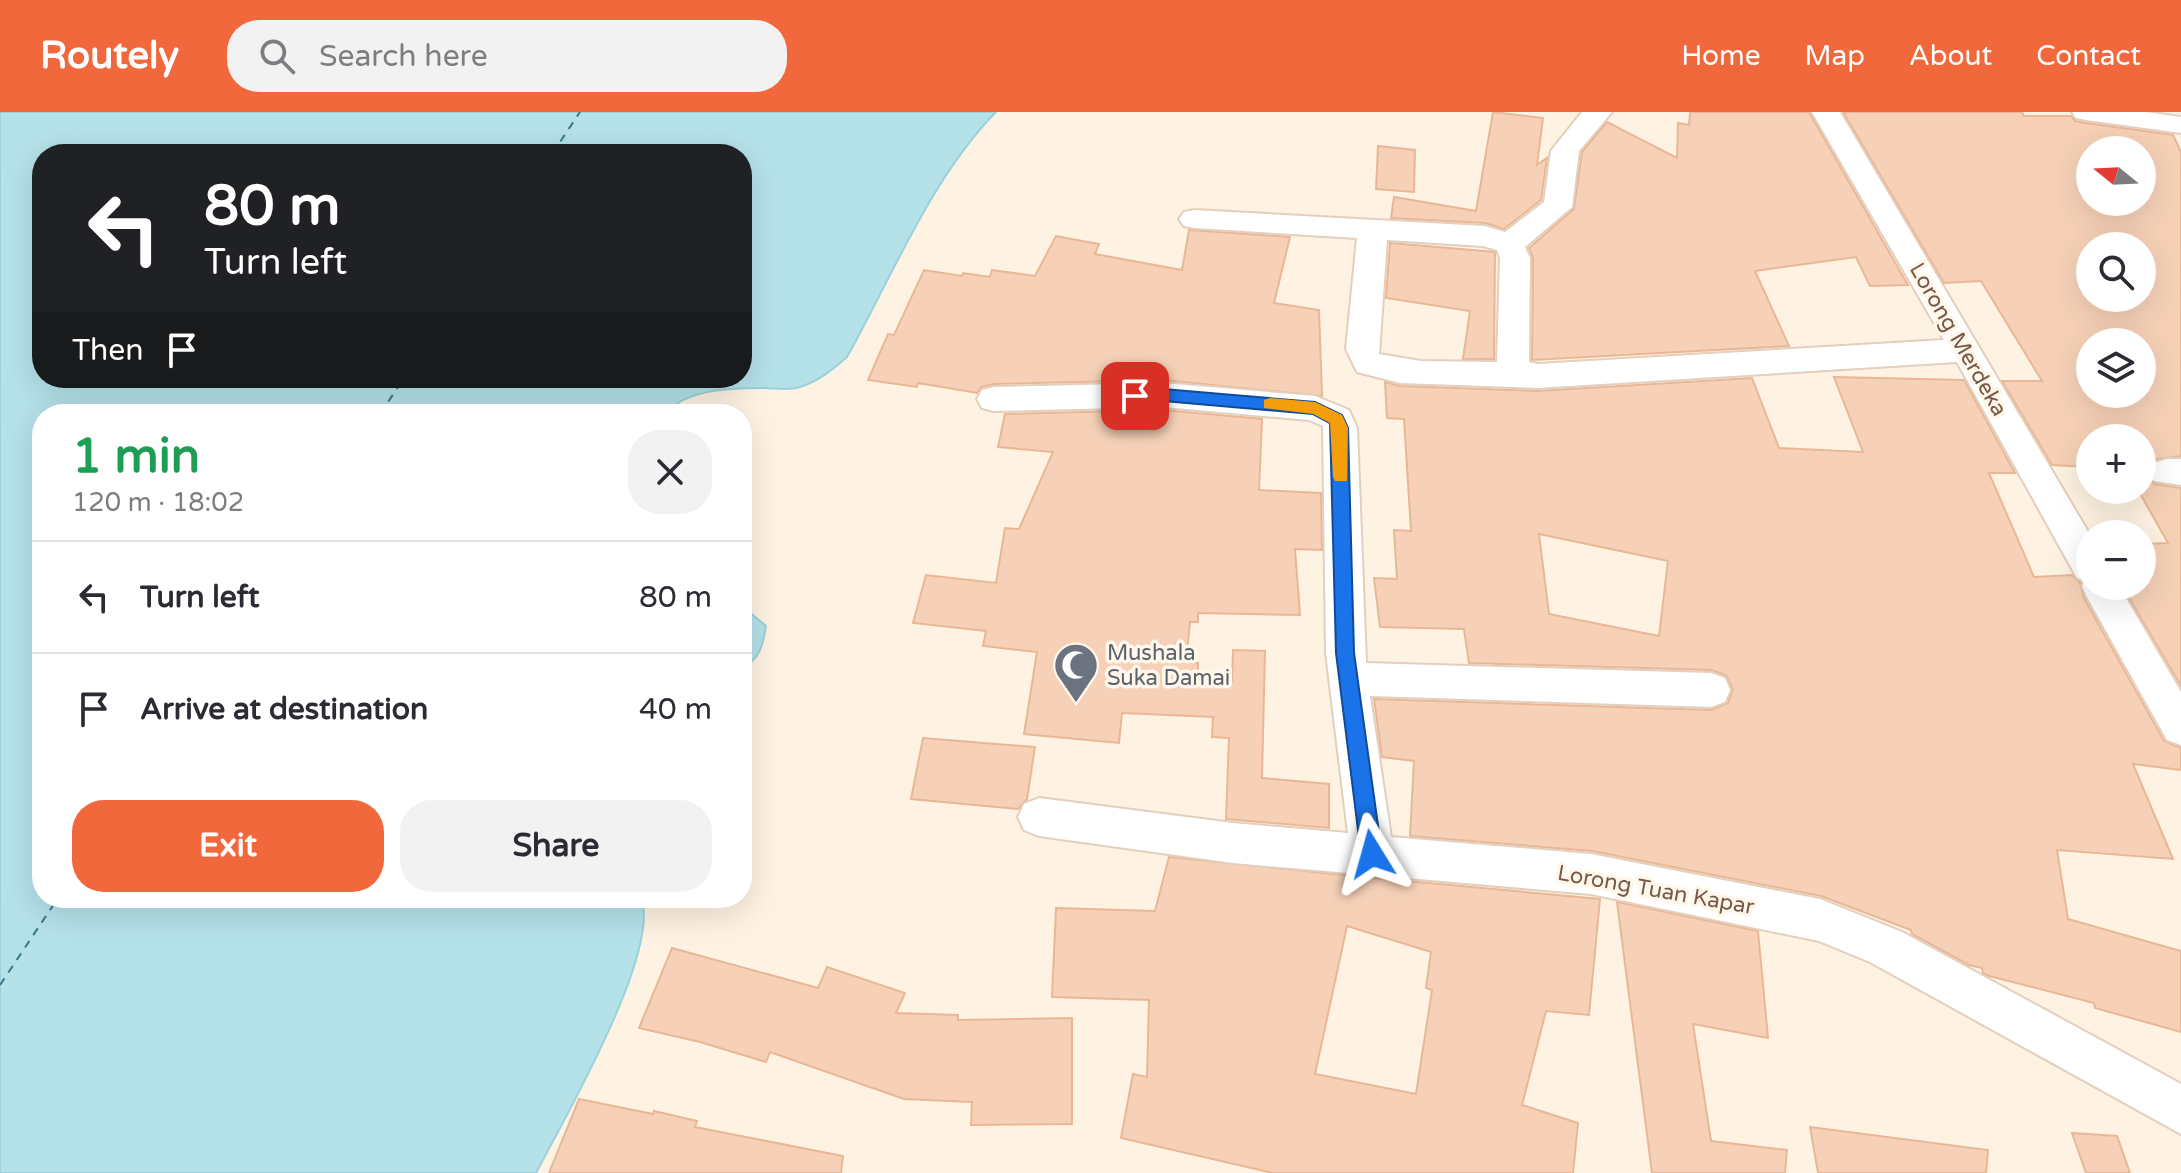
<!DOCTYPE html>
<html lang="en">
<head>
<meta charset="utf-8">
<style>
  :root { --surface:#fff; --page:#f2f2f3; --text:#2b2b33; --muted:#7c7c81; --line:#e1e1e2; --accent:#f2683d }
  body { margin:0; font-family:"Varela Round",sans-serif; background:var(--page); color:var(--text); height:100vh; display:flex; flex-direction:column; font-size:30px; white-space:nowrap }
  * { box-sizing:border-box; margin:0 }
  p { font-size:26px; color:var(--muted) }
  .icon { flex:none; width:44px; height:44px; fill:none; stroke:currentColor; stroke-width:2; stroke-linecap:round; stroke-linejoin:round }
  .map { position:relative; flex:1; overflow:hidden }
  .side { position:absolute; left:32px; top:292px; width:720px; height:504px; display:flex; flex-direction:column; background:var(--surface); border-radius:32px; box-shadow:0 8px 32px #0002 }
  .side>* { flex:none }
  .banner { position:absolute; left:32px; top:32px; width:720px; height:244px; border-radius:32px; box-shadow:0 8px 32px #0002; background:#202124; color:#fff; overflow:hidden }
  .needle { width:52px; rotate:288deg }
  .tools { position:absolute; left:2076px; top:24px; display:grid; gap:16px }
  .tools a { display:grid; place-items:center; width:80px; height:80px; border-radius:50%; background:var(--surface); box-shadow:0 8px 32px #0002; font-size:40px }
  .pin { position:absolute; display:grid; place-items:center; width:68px; height:68px; color:#fff; margin:-34px; border-radius:16px; box-shadow:0 4px 12px #0006 }
  .me { position:absolute; width:88px; margin:-44px; rotate:352deg; stroke-linejoin:round; filter:drop-shadow(0 0 6px #0008) }
  .turn { display:flex; align-items:center; gap:28px; height:168px; padding:0 40px; font-size:36px }
  .turn .icon { width:104px; height:104px; stroke-width:2.5 }
  .turn b { display:block; font-size:56px; line-height:68px }
  .then { display:flex; align-items:center; height:76px; padding:0 40px; background:#0003; gap:16px; font-size:30px }
  .round { display:grid; place-items:center; flex:none; width:84px; height:84px; border-radius:32px; background:var(--page) }
  .summary { display:flex; align-items:center; justify-content:space-between; height:136px; padding:0 40px }
  h1 { font-size:48px; font-weight:800; line-height:60px; color:#1e9e55 }
  .action { display:flex; gap:16px; margin-top:auto; padding:16px 40px }
  .action a { flex:1; height:92px; border-radius:32px; background:var(--accent); color:#fff; font-size:32px; font-weight:800; line-height:92px; text-align:center }
  .action a+a { background:var(--page); color:var(--text) }
  ul { padding:0; list-style:none }
  li { display:flex; align-items:center; gap:24px; height:112px; padding:0 40px; border-top:2px solid var(--line) }
  li div { flex:1 }
  li b { display:block; font-size:30px }
  li em { font-style:normal }
  header { display:flex; align-items:center; gap:48px; box-sizing:border-box; height:112px; padding:0 40px; background:var(--accent); color:#fff }
  header strong { font-size:38px }
  nav { display:flex; gap:44px; margin-inline-start:auto; font-size:28px }
  .search { width:560px; height:72px; background:var(--page); display:flex; align-items:center; gap:20px; box-sizing:border-box; padding:0 28px; border-radius:32px; color:var(--muted); font-size:30px }
  .map>svg:first-child { display:block }
</style>
</head>
<body>
<header>
<strong>Routely</strong>
<div class="search"><svg class="icon" aria-label="search" viewBox="0 0 24 24"><circle cx="10" cy="10" r="6"/><path d="M15 15l6 6"/></svg>Search here</div>
<nav><a>Home</a><a>Map</a><a>About</a><a>Contact</a></nav>
</header>
<div class="map">
<svg width="2181" height="1061" viewBox="0 0 2181 1061">
  <rect width="100%" height="100%" fill="#fef3e2"/>
  <!-- water -->
  <path fill="#b5e1e9" stroke="#9ad1dc" stroke-width="2" fill-rule="evenodd" d="M0 0H996C931 66 892 165 847 245 832 258 819 269 800 275 789 279 775 276 763 276 730 276 687 277 664 302H42V786H641C662 838 563 1009 536 1061H0ZM42 42H742V266H42Z
    M742 494 766 514C763 533 760 547 742 556Z"/>
  <g fill="none" stroke-linecap="round" stroke-linejoin="round">
    <!-- ferry -->
    <path stroke="#3b7886" stroke-width="2" stroke-dasharray="8 7" stroke-linecap="butt" d="M552 42 580 0
      M380 302 404 266
      M0 873 58 786"/>
  </g>
  <!-- building -->
  <path fill="#f6d1b7" stroke="#eab796" stroke-width="2" fill-rule="evenodd" d="M1493 0 1543 6 1537 53 1547 46 1541 88 1504 117 1485 111 1391 106 1394 85 1476 99Z
    M1690 0H1809L1908 173 1870 174 1856 145 1755 159 1789 234 1532 248 1533 146 1529 136 1574 97 1582 40 1607 10 1677 46 1678 11 1689 13Z
    M1843 0H2022L2024 4H2071L2075 9 2086 11 2173 23 2181 40V344L2153 348 2146 361 2154 372 2181 376V574L2122 474H2142V432L2168 431 2138 378H2142V326H2090V355L2052 353 2002 269H2042L1981 169 1944 171ZM2090 38H2142V90H2090ZM2090 134H2142V186H2090ZM2090 230H2142V282H2090Z
    M1378 34 1415 38 1414 80 1376 77Z
    M1189 118 1290 125 1274 191 1319 198 1322 284 1163 268 994 272 981 275 977 281 918 271 917 275 868 268 888 222 894 223 924 158 962 164 963 161 990 165 992 158 1035 164 1056 124 1099 132 1095 142 1182 158Z
    M1390 131 1495 140 1494 247H1463L1470 199 1386 186Z
    M1834 265 1964 268 2015 361H1989L2034 465 2072 463 2080 471 2084 486 2164 629 2181 636V658L2133 652 2173 747 2057 738 2068 807 2181 839V920L2095 896 2094 891 1989 864 1983 861 1982 856 1969 853 1912 822 1911 818 1821 784 1592 739 1410 724 1414 649 1382 645 1374 587 1711 598 1728 591 1733 577 1726 563 1711 558 1469 551 1464 517 1380 515 1374 466 1397 467 1394 418 1411 419 1404 307 1387 306 1385 270 1400 274 1538 279 1752 266 1779 336 1863 340ZM1539 422 1668 449 1659 524 1549 502Z
    M1163 298 1262 307 1259 378 1321 381 1322 438 1295 437 1300 503 1198 501V510H1190L1186 550 1198 551V567L1232 569 1233 538 1265 539 1262 666 1329 672V716L1226 707 1229 626 1212 625 1213 605 1122 601 1119 631 1024 622 1037 540 983 534 986 519 913 511 926 463 996 471 1005 416 1019 417 1053 340 998 335 1005 302Z
    M923 626 1035 635 1027 687 1018 697 911 687Z
    M1169 745 1383 767 1407 774V769L1600 787 1589 903 1546 899 1522 993 1578 1011 1573 1061H1273L1121 1026 1133 962 1147 965 1149 888 1052 885 1056 796 1155 799ZM1347 814 1431 840 1426 876 1432 878 1416 982 1315 962Z
    M1617 790 1758 819 1768 926 1693 912 1711 1029 1787 1038 1785 1061H1652Z
    M672 836 818 876 827 855 905 881 896 901 958 903V908L1072 906V1012L971 1013 972 990 904 987 770 940 766 950 700 930 639 916Z
    M579 987 653 1002 654 999 697 1009 695 1015 843 1044 841 1061H549Z
    M1810 1015 1988 1038 1986 1061H1818Z
    M2072 1021 2117 1024 2130 1061H2086Z"/>
  <g fill="none" stroke-linecap="round" stroke-linejoin="round">
    <!-- street casing -->
    <g stroke="#e3cfbd" stroke-width="4">
      <path id="street" d="M1582 0H1612L1579 39 1572 95 1525 135 1530 146 1529 250 1538 252 1944 228 1812 0H1840L2090 423V474H2119L2181 580V633L2167 628 2087 485 2082 474 2084 469 2077 466 1957 250 1538 276 1400 271 1357 260 1346 237 1357 126 1194 116 1184 114 1179 107 1184 100 1194 98 1485 114 1505 120 1544 90 1551 39ZM1387 128 1483 134 1497 138 1500 146 1497 250 1421 249 1379 242Z
        M2072 0H2146L2181 5V21L2086 8 2076 6Z
        M1163 271 1315 284 1349 298 1357 316 1366 551 1711 561 1725 566 1730 578 1725 590 1711 595 1370 584 1391 725 1591 742 1820 787 1902 820 2181 972V1022L1870 850 1819 829 1591 782 1233 751 1039 724 1024 718 1018 705 1024 692 1039 686 1233 711 1348 721 1326 541 1323 314 1309 308 1163 295 994 299 982 296 977 287 982 278 994 275Z
        M2166 347H2181V373L2154 369 2149 360 2154 351Z"/>
    </g>
    <!-- street -->
    <use href="#street" fill="#fff" fill-rule="evenodd"/>
  </g>
  <!-- route -->
  <path fill="#1a73e8" stroke="#114b97" stroke-width="2" d="M1163 277 1315 290 1342 303 1348 316 1354 541 1382 742 1379 748 1372 751 1364 748 1361 742 1336 541 1330 311 1313 302 1163 289H1135L1127 284 1135 278Z"/>
  <!-- slow -->
  <path fill="#f59e0b" d="M1270 286 1315 290 1342 303 1348 316 1347 369H1335L1333 365 1330 311 1313 302 1264 296V288Z"/>
  <!-- icons -->
  <defs>
    <g id="mosque-pin" transform="scale(2.3)"><path d="M0 17L-7.5 6A9.5 9.5 0 1 1 7.5 6Z" fill="#6b7280" stroke="#fff7ea"/><path d="M3.5-4.9A6 6 0 1 0 3.5 4.9A5 5 0 1 1 3.5-4.9Z" fill="#fff"/></g>
  </defs>
  <g fill-rule="evenodd">
    <use href="#mosque-pin" x="1076" y="553"/>
  </g>
  <g text-anchor="middle" stroke-width="7" stroke-linejoin="round" paint-order="stroke">
    <!-- street labels -->
    <g font-size="22" fill="#785846" stroke="#fff7ea">
      <text transform="translate(1959 227) rotate(60)" y="8">Lorong Merdeka</text>
      <text transform="translate(1656 777) rotate(10)" y="8">Lorong Tuan Kapar</text>
    </g>
    <!-- worship labels -->
    <g font-size="22" fill="#5b616d" stroke="#fff7ea" text-anchor="start">
      <text x="1107" y="548">Mushala<tspan x="1107" dy="25">Suka Damai</tspan></text>
    </g>
  </g>
</svg>
<div class="tools">
<a><svg class="needle" viewBox="-14 -14 28 28"><path d="M0-13l5 13h-10z" fill="#e53935"/><path d="M0 13l5-13h-10z" fill="#7c7c81"/></svg></a>
<a><svg class="icon" aria-label="search" viewBox="0 0 24 24"><circle cx="10" cy="10" r="6"/><path d="M15 15l6 6"/></svg></a>
<a><svg class="icon" aria-label="layers" viewBox="0 0 24 24"><path d="M12 4l9 5-9 5-9-5zM3 14l9 5 9-5"/></svg></a>
<a>+</a>
<a>−</a>
</div>
<div class="pin" style="left:1135px;top:284px;background:#d93025"><svg class="icon" aria-label="arrive" viewBox="0 0 24 24"><path d="M6 21V4h12l-3 4 3 4H6"/></svg></div>
<svg class="me" style="left:1372px;top:742px" viewBox="-20 -20 40 40"><path d="M0-17L14 15 0 8-14 15z" fill="#1a73e8" stroke="#fff" stroke-width="4"/></svg>
<div class="banner">
<div class="turn"><svg class="icon" aria-label="left" viewBox="0 0 24 24"><path d="M17 20v-9H6M10 6l-5 5 5 5"/></svg><div><b>80 m</b>Turn left</div></div>
<div class="then">Then<svg class="icon" aria-label="arrive" viewBox="0 0 24 24"><path d="M6 21V4h12l-3 4 3 4H6"/></svg></div>
</div>
<section class="side">
<div class="summary"><div><h1>1 min</h1><p>120 m · 18:02</p></div><a class="round"><svg class="icon" aria-label="close" viewBox="0 0 24 24"><path d="M6 6l12 12M18 6L6 18"/></svg></a></div>
<ul>
<li><svg class="icon" aria-label="left" viewBox="0 0 24 24"><path d="M17 20v-9H6M10 6l-5 5 5 5"/></svg><div><b>Turn left</b></div><em>80 m</em></li>
<li><svg class="icon" aria-label="arrive" viewBox="0 0 24 24"><path d="M6 21V4h12l-3 4 3 4H6"/></svg><div><b>Arrive at destination</b></div><em>40 m</em></li>
</ul>
<div class="action"><a>Exit</a><a>Share</a></div>
</section>
</div>
</body>
</html>
